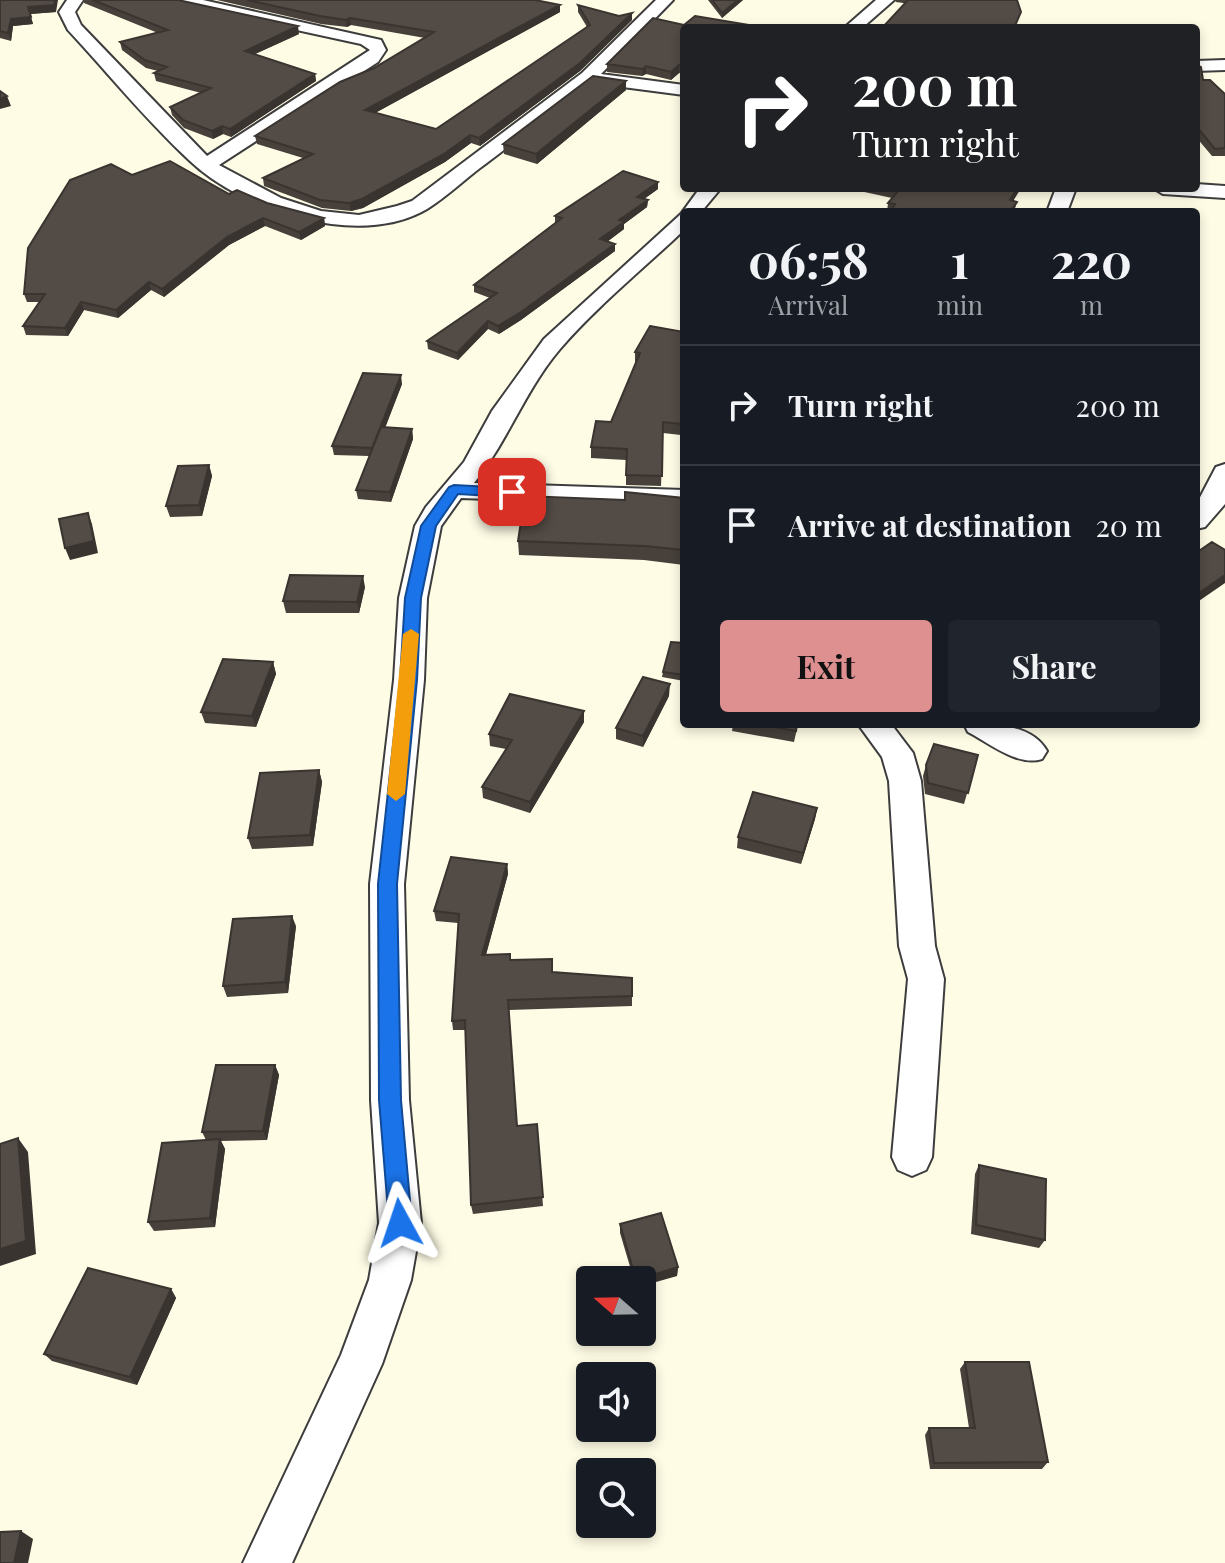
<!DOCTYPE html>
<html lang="en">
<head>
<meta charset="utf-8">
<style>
  :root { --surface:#171b24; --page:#20242c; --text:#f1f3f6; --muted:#9ea1a6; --line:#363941; --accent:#de9091 }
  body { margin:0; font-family:"Playfair Display",serif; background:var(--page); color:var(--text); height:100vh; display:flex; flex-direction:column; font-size:30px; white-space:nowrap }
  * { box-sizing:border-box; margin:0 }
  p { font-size:26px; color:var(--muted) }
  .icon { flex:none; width:44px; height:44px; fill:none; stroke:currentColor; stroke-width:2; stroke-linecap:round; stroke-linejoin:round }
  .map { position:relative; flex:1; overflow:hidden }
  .drawer { position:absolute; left:680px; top:208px; width:520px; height:520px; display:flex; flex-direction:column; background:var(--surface); border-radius:8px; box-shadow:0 4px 12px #0003 }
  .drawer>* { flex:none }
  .hud { position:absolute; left:680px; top:24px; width:520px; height:168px; border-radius:8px; box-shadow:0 4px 12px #0003; background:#202124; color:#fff; overflow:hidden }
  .needle { width:52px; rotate:290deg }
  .buttons { position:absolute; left:576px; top:1266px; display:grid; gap:16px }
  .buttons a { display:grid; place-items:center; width:80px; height:80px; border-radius:8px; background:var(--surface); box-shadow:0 4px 12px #0003; font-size:40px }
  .pin { position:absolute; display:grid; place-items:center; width:68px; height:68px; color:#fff; margin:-34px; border-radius:16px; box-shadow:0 4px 12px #0006 }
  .me { position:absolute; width:88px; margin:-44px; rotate:355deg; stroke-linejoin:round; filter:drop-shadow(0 0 6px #0008) }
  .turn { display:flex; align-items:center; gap:28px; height:168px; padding:0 40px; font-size:36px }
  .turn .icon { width:104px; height:104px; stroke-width:2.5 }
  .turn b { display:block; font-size:56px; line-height:68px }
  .eta { display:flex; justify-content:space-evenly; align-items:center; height:136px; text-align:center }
  .eta b { font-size:48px; font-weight:700; line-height:56px }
  .primary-button { display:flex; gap:16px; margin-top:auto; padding:16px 40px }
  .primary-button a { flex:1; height:92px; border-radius:8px; background:var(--accent); color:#111; font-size:32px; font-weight:700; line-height:92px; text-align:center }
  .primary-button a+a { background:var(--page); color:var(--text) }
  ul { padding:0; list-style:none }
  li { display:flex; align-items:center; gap:24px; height:120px; padding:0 40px; border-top:2px solid var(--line) }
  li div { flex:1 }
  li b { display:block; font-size:30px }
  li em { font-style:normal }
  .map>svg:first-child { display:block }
</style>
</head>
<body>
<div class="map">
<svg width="1225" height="1563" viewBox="0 0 1225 1563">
  <rect width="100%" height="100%" fill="#fffce6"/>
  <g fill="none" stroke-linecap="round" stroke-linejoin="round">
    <!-- minor casing -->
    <g stroke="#3d3d3d" stroke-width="4">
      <path id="minor" d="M67 0H83L75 12 81 25 207 156 370 50 361 44 181 5 173 0H203L381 40 386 50 378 62 219 165 281 198 321 211 359 215 397 206 412 201 582 73 656 0H673L601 74 684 85V95L592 83C554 111 517 140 480 168 463 181 445 198 427 209 359 249 242 211 189 160 146 120 108 73 68 30L59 12Z
        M876 0H894L862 28H844Z
        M1225 60V70L1196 71V61Z
        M1196 184 1225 186V198L1163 194 1153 188H1196Z
        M700 188H721L701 212H684V230C644 268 595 308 560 349 525 390 507 443 474 483L684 490V506L461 498 441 526 427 598 424 680 404 884 409 1100 421 1223 411 1280 382 1364 292 1563H243L341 1355 369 1280 379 1223 371 1100 370 884 394 680 399 598 415 526 426 507 464 462 492 411 544 339 681 214Z
        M1056 188H1076L1067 212H1047Z
        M1225 464V504L1205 527 1196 529V505L1216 467Z
        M858 724H891L913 753 921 781 935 946 944 979 932 1157 926 1170 912 1176 898 1170 892 1157 908 979 899 946 889 781 882 757Z
        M964 724C991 724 1031 723 1047 751L1042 759C1018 767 989 743 968 732Z"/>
    </g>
    <!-- minor -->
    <use href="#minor" fill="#fff" fill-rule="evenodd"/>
  </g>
  <!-- wall -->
  <path fill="#47403b" d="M0 0 56 12 30 14 33 24 13 26 11 41 0 38Z
    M84 0H178L299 34 255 54 315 74 316 81 231 137 223 134 213 139 184 128 172 115 170 107 201 93 156 81 154 73 158 71 146 68 122 50 120 42 158 33 84 3Z
    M217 0H535L560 5V12L375 113 436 129 587 27 578 12V5L632 20 580 71 480 146 471 143 445 162 363 208 351 211 322 208 264 186 263 178 303 158 257 144 255 136 425 38 351 25 347 27 321 24Z
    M708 0H743L722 18Z
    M895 0H1017L1019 19 896 2Z
    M684 28V74L679 73 671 80 646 74 642 76 607 72V64Z
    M1196 64 1203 80 1225 94V156H1212L1196 137Z
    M626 81V90L537 164 504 154 503 144Z
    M132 175 229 194 324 218 325 226 301 240 265 226 229 245 164 297 151 290 118 318 84 310 68 336 26 335 23 326 39 302H27L24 294Z
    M846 188H1020L1013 201 1017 202 1014 212H887L888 203 892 198Z
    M658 189 644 199 648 200 647 207 624 224V229L607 242 615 251 521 320 499 334 488 329 458 360 428 349 427 341 490 298 474 292V285L555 224V216Z
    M650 326 684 424 681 435 663 433 661 486 626 485V460L591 458V447L611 422 636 362H635V352Z
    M402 384 385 427 412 429 413 439 391 502 358 499 356 490 369 456 334 455 332 446Z
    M209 465 212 476 202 516 170 517 166 506Z
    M684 498V565L644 560 519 555 518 541 625 500Z
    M365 587 359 613H286L283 601Z
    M684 643V681L662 677 663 672Z
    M273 662 276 674 256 727 205 723 201 712Z
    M669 696 643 747 616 739V728Z
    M584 711V722L530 813 483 798 482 787 506 749 490 746 489 734Z
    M733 724H798L794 742 732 731Z
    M978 755 964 804 925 794 923 776 926 765Z
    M319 770 322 782 313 846 252 849 248 838Z
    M817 808 815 819 801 864 737 848 738 837Z
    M507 864 508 874 486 955 510 954 511 960 552 972 632 978V1006L509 1010 517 1126 537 1124 543 1206 473 1214 471 1205 465 1030H453L452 1021 458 923 436 921 434 911Z
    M296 926 288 993 227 997 223 986Z
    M275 1065 279 1075 267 1140 221 1141 225 1149 215 1227 154 1231 148 1222 206 1140 202 1132Z
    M979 1165 1045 1240 1039 1248 971 1234 975 1174Z
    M620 1224 678 1267 677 1276 634 1280 620 1233Z
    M171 1289 176 1298 137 1385 52 1361 44 1354Z
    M965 1362 1048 1462 1042 1469H930L925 1435 929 1428H969L960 1369Z"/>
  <!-- shaded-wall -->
  <path fill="#3a3430" d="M55 0H58L56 12 30 14 28 7Z
    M738 0H743L722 18V13Z
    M560 5V12L366 118 365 110Z
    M632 13V20L580 71 480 146 479 138Z
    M31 17 33 24 13 26 11 41 8 33 11 19Z
    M350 18 351 25 347 27 346 20Z
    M298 26 299 34 246 58 245 51Z
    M679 65V73L671 80V72Z
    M646 66V74L642 76 643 69Z
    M315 74 316 81 231 137 230 129Z
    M626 81V90L537 164 536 154Z
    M7 96 11 106 0 109V99Z
    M222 126 223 134 213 139 212 131Z
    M470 135 471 143 445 162 363 208 351 211 349 203Z
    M658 182V189L637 204V197Z
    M1017 188H1020V190L1008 209 1010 200Z
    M648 200 647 207 624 224V229L600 247V239L619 220Z
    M263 218 265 226 229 245 164 297 162 289 227 237Z
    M324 218 325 226 301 240 299 232Z
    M615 244V251L521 320 499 334 498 326Z
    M149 282 151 290 118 318 116 310Z
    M81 302 84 310 68 336 65 328Z
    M488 321V329L458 360 457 353Z
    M401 375 402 384 374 457 372 448Z
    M412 429 413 439 391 502 390 492Z
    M209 465 212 476 202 516 199 505Z
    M88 513 92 524 98 553 70 560 65 548Z
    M1225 575V583L1196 603V595Z
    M363 576 365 587 359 613 357 602Z
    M273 662 276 674 256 727 252 716Z
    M670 684 669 696 643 747V736Z
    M584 711V722L530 813V802Z
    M319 770 322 782 313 846 310 835Z
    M817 808 815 819 801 864 803 853Z
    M507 864 508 874 483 965 482 955Z
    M292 916 296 926 288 993 285 982Z
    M275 1065 279 1075 267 1140 263 1131Z
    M18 1138 28 1152 36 1254 0 1266V1249Z
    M220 1139 225 1149 215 1227 210 1218Z
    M678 1267 677 1276 642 1286V1280H636Z
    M171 1289 176 1298 137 1385 130 1377Z
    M21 1531 33 1539 28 1563H14Z"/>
  <!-- building -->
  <path fill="#534b45" stroke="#3a3430" stroke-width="2" d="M0 0H55L54 5 28 7 31 17 11 19 8 33 0 31Z
    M93 0H178L298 26 245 51 315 74 230 129 222 126 212 131 183 120 170 107 211 88 154 73 167 67 145 60 120 42 168 30Z
    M247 0H535L560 5 365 110 436 129 590 25 578 5 619 16 632 13 580 63 479 138 470 135 444 154 362 199 349 203 320 200 263 178 313 154 255 136 340 82 374 68 434 32 350 18 346 20 320 16Z
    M712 0H738L722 13Z
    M908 0H1017L1021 12 1014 28H882Z
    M695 16 767 28H684V66L679 65 671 72 646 66 643 69 607 64 653 18 684 25Z
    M1196 35 1199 51 1196 53Z
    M1196 64 1201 67 1203 80H1210L1225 94V148L1215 149 1196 126Z
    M593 76 626 81 536 154 503 144Z
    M0 91 7 96 0 99Z
    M170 161 229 194 237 190 267 203 324 218 299 232 263 218 227 237 162 289 149 282 116 310 81 302 65 328 23 326 45 294H24L28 248 70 180 111 164 132 175Z
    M623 171 658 182 637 197 648 200 619 220 624 222 600 239 615 244 521 312 498 326 488 321 457 353 427 341 497 293 474 285 562 218 555 216Z
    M888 188H1017L1010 200 1017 202 1010 212H890L895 204 888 203 899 190Z
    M650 326 684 332V415L682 424 663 422 662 476 626 475 627 449 591 447 596 421 611 422 640 353 635 352Z
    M363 373 401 375 372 448 332 446Z
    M381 427 412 429 390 492 356 490Z
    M209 465 199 505 166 506 178 466Z
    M625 492 684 498V550L644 546 518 541 525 496 625 500Z
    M88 513 94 541 65 548 59 519Z
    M1212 542 1225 550V575L1196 595V553Z
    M290 575 363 576 357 602 283 601Z
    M671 642 684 643V675L663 672Z
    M223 659 273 662 252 716 201 712Z
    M643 677 670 684 643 736 616 728Z
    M510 694 584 711 530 802 482 787 512 740 489 734Z
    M758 724H797L796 731Z
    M934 744 978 755 968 793 928 783 926 765Z
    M319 770 310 835 248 838 260 773Z
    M753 792 817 808 803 853 738 837Z
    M451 857 507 864 482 955 510 954V960L552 959V972L632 978V996L508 1000 517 1126 537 1124 543 1197 471 1205 465 1020 452 1021 459 914 434 911Z
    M292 916 285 982 223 986 233 919Z
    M216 1065H275L263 1131 202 1132Z
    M18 1138 26 1241 0 1249V1144Z
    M220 1139 210 1218 148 1222 162 1143Z
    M979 1165 1046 1179 1045 1240 976 1225Z
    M661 1213 678 1267 636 1280 620 1224Z
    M88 1268 171 1289 130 1377 44 1354Z
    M965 1362H1029L1048 1462 934 1463 929 1428H975Z
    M21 1531 14 1563H0V1532Z"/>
  <!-- route -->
  <path fill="#1a73e8" stroke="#114b97" stroke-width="2" d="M454 485 512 488 520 492 512 497 458 494 436 526 421 598 417 680 397 884 401 1100 412 1223 409 1231 400 1235 392 1231 389 1223 379 1100 378 884 400 680 405 598 421 526 449 487Z"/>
  <!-- slow -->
  <path fill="#f59e0b" d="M411 629 419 634 405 794 396 801 387 794 403 634Z"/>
</svg>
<div class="buttons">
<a><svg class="needle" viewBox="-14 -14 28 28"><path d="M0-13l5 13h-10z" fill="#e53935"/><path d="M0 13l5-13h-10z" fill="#9ea1a6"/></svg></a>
<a><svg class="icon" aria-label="sound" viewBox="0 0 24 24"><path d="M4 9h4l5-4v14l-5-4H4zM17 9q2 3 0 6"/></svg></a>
<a><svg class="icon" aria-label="search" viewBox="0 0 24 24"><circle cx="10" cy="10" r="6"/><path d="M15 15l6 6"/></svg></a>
</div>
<div class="pin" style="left:512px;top:492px;background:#d93025"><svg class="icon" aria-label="arrive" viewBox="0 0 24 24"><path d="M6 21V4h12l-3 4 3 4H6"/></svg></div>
<svg class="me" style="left:400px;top:1223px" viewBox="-20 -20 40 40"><path d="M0-17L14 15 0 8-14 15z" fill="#1a73e8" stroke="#fff" stroke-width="4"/></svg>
<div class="hud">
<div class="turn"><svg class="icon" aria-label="right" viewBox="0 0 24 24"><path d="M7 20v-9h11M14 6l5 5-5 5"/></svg><div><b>200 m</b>Turn right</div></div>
</div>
<section class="drawer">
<div class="eta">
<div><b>06:58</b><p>Arrival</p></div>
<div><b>1</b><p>min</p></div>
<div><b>220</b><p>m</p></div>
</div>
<ul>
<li><svg class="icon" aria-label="right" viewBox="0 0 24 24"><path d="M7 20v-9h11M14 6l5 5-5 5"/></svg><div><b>Turn right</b></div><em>200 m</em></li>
<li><svg class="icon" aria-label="arrive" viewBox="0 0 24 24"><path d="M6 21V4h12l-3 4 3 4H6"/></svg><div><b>Arrive at destination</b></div><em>20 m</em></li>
</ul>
<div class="primary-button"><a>Exit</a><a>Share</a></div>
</section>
</div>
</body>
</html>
